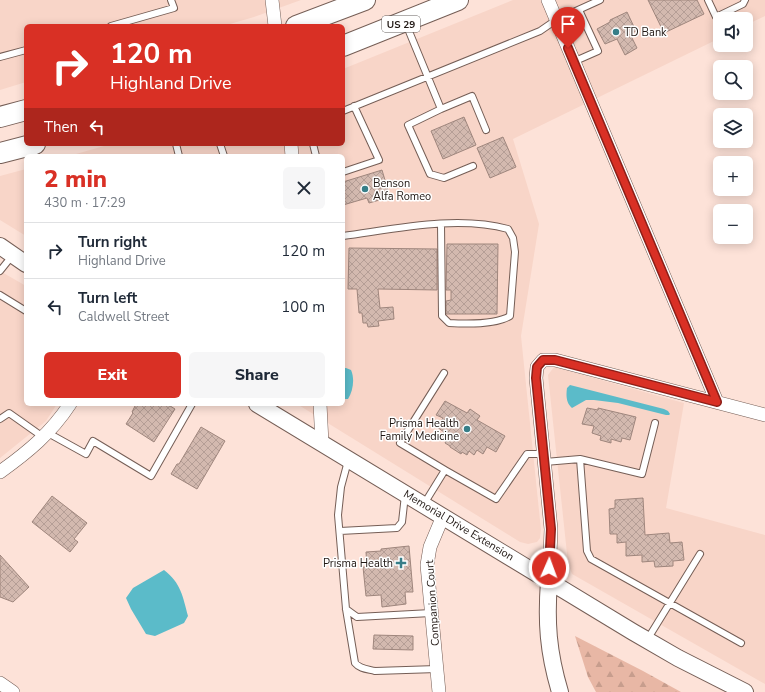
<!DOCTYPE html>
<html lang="en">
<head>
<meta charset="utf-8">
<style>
  :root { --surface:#fff; --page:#f6f6f7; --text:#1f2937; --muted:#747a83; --line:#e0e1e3; --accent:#d93025 }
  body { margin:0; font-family:"Nunito Sans",sans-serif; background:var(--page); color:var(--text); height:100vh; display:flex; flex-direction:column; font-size:15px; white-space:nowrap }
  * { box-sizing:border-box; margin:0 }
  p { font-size:13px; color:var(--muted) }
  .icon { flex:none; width:22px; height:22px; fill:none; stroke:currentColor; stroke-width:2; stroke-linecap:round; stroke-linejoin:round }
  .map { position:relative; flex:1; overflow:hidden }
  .details { position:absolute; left:24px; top:154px; width:321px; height:252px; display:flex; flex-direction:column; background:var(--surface); border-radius:6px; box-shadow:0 2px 10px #0003 }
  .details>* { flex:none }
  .top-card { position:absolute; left:24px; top:24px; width:321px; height:122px; border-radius:6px; box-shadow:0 2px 10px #0003; background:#d93025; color:#fff; overflow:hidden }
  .tools { position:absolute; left:713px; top:12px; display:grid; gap:8px }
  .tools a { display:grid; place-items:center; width:40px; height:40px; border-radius:6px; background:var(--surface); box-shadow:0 2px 10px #0003; font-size:20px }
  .pin { position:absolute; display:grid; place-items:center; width:34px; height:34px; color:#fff; margin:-41px -17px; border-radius:50% 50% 50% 0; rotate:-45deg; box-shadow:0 0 4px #0007 }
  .pin .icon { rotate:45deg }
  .me { position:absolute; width:44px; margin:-22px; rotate:2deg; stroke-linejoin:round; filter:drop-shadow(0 0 3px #0008) }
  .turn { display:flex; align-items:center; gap:14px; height:84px; padding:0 20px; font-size:18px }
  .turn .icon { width:52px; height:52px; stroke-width:2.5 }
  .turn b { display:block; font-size:28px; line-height:34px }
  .then { display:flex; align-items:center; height:38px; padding:0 20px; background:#0003; gap:8px; font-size:15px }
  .round { display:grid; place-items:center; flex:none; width:42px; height:42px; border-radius:6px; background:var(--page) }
  .head { display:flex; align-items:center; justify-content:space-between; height:68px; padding:0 20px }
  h1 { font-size:24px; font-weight:800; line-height:30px; color:var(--accent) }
  .cta { display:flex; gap:8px; margin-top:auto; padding:8px 20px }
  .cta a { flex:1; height:46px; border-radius:6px; background:var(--accent); color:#fff; font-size:16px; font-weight:800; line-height:46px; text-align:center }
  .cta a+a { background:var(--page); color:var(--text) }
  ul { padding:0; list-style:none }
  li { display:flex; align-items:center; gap:12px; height:56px; padding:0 20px; border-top:1px solid var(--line) }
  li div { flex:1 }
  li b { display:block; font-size:15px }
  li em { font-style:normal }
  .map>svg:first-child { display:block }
</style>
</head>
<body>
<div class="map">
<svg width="765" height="692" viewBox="0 0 765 692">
  <defs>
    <pattern id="forest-firs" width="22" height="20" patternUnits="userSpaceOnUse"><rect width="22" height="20" fill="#e8b7a5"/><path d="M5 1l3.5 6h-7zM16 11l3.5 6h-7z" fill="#c79d8d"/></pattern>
    <pattern id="building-cross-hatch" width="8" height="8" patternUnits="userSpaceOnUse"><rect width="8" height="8" fill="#d3b9af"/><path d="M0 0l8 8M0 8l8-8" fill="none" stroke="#b59e96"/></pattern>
  </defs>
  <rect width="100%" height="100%" fill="#fde2d8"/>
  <!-- built -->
  <path fill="#f8d5c8" d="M0 0H301L254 17 223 26H26V82L0 90Z
    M513 0H765V16L746 25V19H720V38L513 139 539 224 521 336 541 530 540 538 537 542 528 544 520 542 297 404H343V156H69L111 144H343V69Z
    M26 169V236L0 220V176Z
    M0 271 26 286V404H57L46 421 0 458Z
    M554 367 684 403 666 508 765 535V684L572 574 568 563 548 375Z"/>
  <!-- forest -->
  <path fill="url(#forest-firs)" d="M575 636 643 671 681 692H596L588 677Z"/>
  <!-- water -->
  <path fill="#5bbbc9" d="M343 368H346L351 370C355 379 353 391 348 399H343Z
    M570 385 664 409 668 411 670 414 669 415H666L618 403 594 400H586L572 408C566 403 566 395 567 388Z
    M164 570C181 583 183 597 188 616L184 623 155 636 146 634 131 609 126 598 133 588Z"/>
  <!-- building -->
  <path fill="url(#building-cross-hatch)" stroke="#9f867d" d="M648 0H697L704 14 664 33Z
    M627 12 636 31 630 34 637 48 625 55 617 39 605 44 597 29 610 22V20Z
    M464 117 476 145 443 159 431 131Z
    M503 137 516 167 490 178 477 148Z
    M382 170 390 197 369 203 367 198 343 205V182Z
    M447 244H498L497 314H446V301L451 300V290H446Z
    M349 248 437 249V290L378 289 380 308 393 307 394 319 378 321 379 326 368 327 367 323H363L362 313H359L357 289H348Z
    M445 401 467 413 470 409 480 416 477 420 505 436 496 452 487 447 483 454 477 450 474 455 469 451 467 455 462 452 461 454 450 447V446L445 443 447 439 442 436 444 432 437 427 443 418 436 415Z
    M136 404H167L175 409 154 442 126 424 133 413 132 412Z
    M587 408 598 410V408L636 417 630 440 622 438 621 442 611 439V443L600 440 601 436 592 433 594 426 582 424Z
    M201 427 225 441 197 489 171 474 177 464H179Z
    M52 496 87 523 74 539 78 542 70 552 32 522Z
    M643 498 645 535 669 533 670 543 682 542 684 560 673 561V566L655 567 654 561 642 562V555L626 556V542L617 543V534H610L609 509 615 508V500Z
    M409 546 413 592H405L406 604 382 607 381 595 366 596 363 567H367L366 552 381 551V549Z
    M0 555 29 587 13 602 0 597Z
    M374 635 413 636V650L373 649Z"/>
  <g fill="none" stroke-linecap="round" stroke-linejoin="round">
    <!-- service casing -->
    <g stroke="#755e56" stroke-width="8">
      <path id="service" d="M708 0 716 17 743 4 745 0
        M406 24 441 109 408 125 430 174 444 178 473 166
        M111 26 174 8 171 0
        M0 57 26 50
        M573 62 598 51 579 10
        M441 109 472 96 486 130
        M343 111 540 31 556 20 600 0
        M176 144 179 156
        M220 144 224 156
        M313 144 316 156
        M343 172 379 160 354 106
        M343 236C395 229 457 215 508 229L513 238 515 252 510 316C495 325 467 324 449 323L442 316 441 224
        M0 271 12 256
        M0 295 26 311
        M0 419 9 413 43 437
        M48 433 86 454 93 441 151 476 192 404
        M580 459 587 551 591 559 741 643
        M348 461 341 487 338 515 346 609 355 663C360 669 367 669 375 671L437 669
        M545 462 580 459 642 474 655 423
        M445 470 496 499 527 454H544
        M424 504 445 470 400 443 444 373
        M340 531 397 528 402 522 405 495
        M346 609 357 617 431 613
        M647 640 700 554"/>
    </g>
    <!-- minor casing -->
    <g stroke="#755e56" stroke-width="14">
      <path id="minor" d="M272 0 275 26
        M548 0 717 402
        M291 144 292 156
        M320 404 322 443
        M0 472C28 452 51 433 70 404
        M549 581 551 529 536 378 537 367 543 360H555L765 415
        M0 683 13 692
        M439 692 427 565 430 547 443 516"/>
    </g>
    <!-- tertiary casing -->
    <g stroke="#755e56" stroke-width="18">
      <path id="tertiary" d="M0 246 26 264
        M257 404 633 632 678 658 745 692
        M549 581C546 622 548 652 560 692"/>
    </g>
    <!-- primary casing -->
    <g stroke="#755e56" stroke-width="22">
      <path id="primary" d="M296 26 365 0
        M343 46 458 0
        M0 117 26 110
        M0 153 35 144"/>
    </g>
    <!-- service -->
    <use href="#service" stroke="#fff" stroke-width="6"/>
    <!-- minor -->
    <use href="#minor" stroke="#fff" stroke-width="13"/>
    <!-- tertiary -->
    <use href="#tertiary" stroke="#fff" stroke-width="16"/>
    <!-- primary -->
    <use href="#primary" stroke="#fff" stroke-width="20"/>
  </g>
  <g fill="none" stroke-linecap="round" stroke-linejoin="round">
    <!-- route casing -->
    <g stroke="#8d1f18" stroke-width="10">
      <path id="route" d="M549 568 551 529 536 378 537 367 543 360H555L717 402 568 48"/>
    </g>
    <!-- route -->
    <use href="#route" stroke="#d93025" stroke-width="7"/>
  </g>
  <!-- markers -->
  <g fill="#377e88" stroke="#fff" stroke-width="1.5">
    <circle cx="616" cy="32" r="4"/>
    <circle cx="365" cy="189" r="4"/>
    <circle cx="467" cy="429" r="4"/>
    <path d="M399 557h4v4h4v4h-4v4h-4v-4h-4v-4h4z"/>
  </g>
  <g text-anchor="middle" stroke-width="3" stroke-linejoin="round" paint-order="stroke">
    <!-- shield labels -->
    <rect fill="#fff" stroke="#635d5a" stroke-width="1" x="382" y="16" width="38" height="16" rx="3"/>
    <g font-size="10" font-weight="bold" fill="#201713">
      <text x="401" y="28">US 29</text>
    </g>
    <!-- poi labels -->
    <g font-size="11" fill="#201713" stroke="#fff" text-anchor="start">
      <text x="624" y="36">TD Bank</text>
      <text x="373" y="187">Benson<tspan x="373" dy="13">Alfa Romeo</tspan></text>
      <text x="459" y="427" text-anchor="end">Prisma Health<tspan x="459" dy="13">Family Medicine</tspan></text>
      <text x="393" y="567" text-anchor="end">Prisma Health</text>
    </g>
    <!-- street labels -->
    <g font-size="11" fill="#201713" stroke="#fff">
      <text transform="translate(459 525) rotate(31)" y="4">Memorial Drive Extension</text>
      <text transform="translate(432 603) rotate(-94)" y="4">Companion Court</text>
    </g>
  </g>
</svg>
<div class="tools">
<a><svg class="icon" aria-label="sound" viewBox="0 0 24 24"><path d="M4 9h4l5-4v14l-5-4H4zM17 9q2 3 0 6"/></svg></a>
<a><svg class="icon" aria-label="search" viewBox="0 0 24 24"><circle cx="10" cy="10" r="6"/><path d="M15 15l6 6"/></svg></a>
<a><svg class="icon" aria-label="layers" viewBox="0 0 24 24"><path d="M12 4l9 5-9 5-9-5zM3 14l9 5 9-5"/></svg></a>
<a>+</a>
<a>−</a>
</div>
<div class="pin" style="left:568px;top:48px;background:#d93025"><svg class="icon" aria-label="arrive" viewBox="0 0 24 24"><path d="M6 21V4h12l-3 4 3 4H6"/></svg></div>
<svg class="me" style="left:549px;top:568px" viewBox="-20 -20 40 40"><circle r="17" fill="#d93025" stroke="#fff" stroke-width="3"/><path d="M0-11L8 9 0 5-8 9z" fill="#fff"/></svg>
<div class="top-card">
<div class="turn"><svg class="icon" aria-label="right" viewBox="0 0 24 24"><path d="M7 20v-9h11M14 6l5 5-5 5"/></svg><div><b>120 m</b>Highland Drive</div></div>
<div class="then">Then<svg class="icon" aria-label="left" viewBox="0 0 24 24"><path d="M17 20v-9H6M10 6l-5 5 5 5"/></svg></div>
</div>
<section class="details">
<div class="head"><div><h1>2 min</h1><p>430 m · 17:29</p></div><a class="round"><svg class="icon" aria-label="close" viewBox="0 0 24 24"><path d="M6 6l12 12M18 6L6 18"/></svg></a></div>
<ul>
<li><svg class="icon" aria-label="right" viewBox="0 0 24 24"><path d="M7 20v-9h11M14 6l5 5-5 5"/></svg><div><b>Turn right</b><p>Highland Drive</p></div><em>120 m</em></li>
<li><svg class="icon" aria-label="left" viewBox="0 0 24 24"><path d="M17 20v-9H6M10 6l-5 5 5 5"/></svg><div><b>Turn left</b><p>Caldwell Street</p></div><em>100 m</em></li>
</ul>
<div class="cta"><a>Exit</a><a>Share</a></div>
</section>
</div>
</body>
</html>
